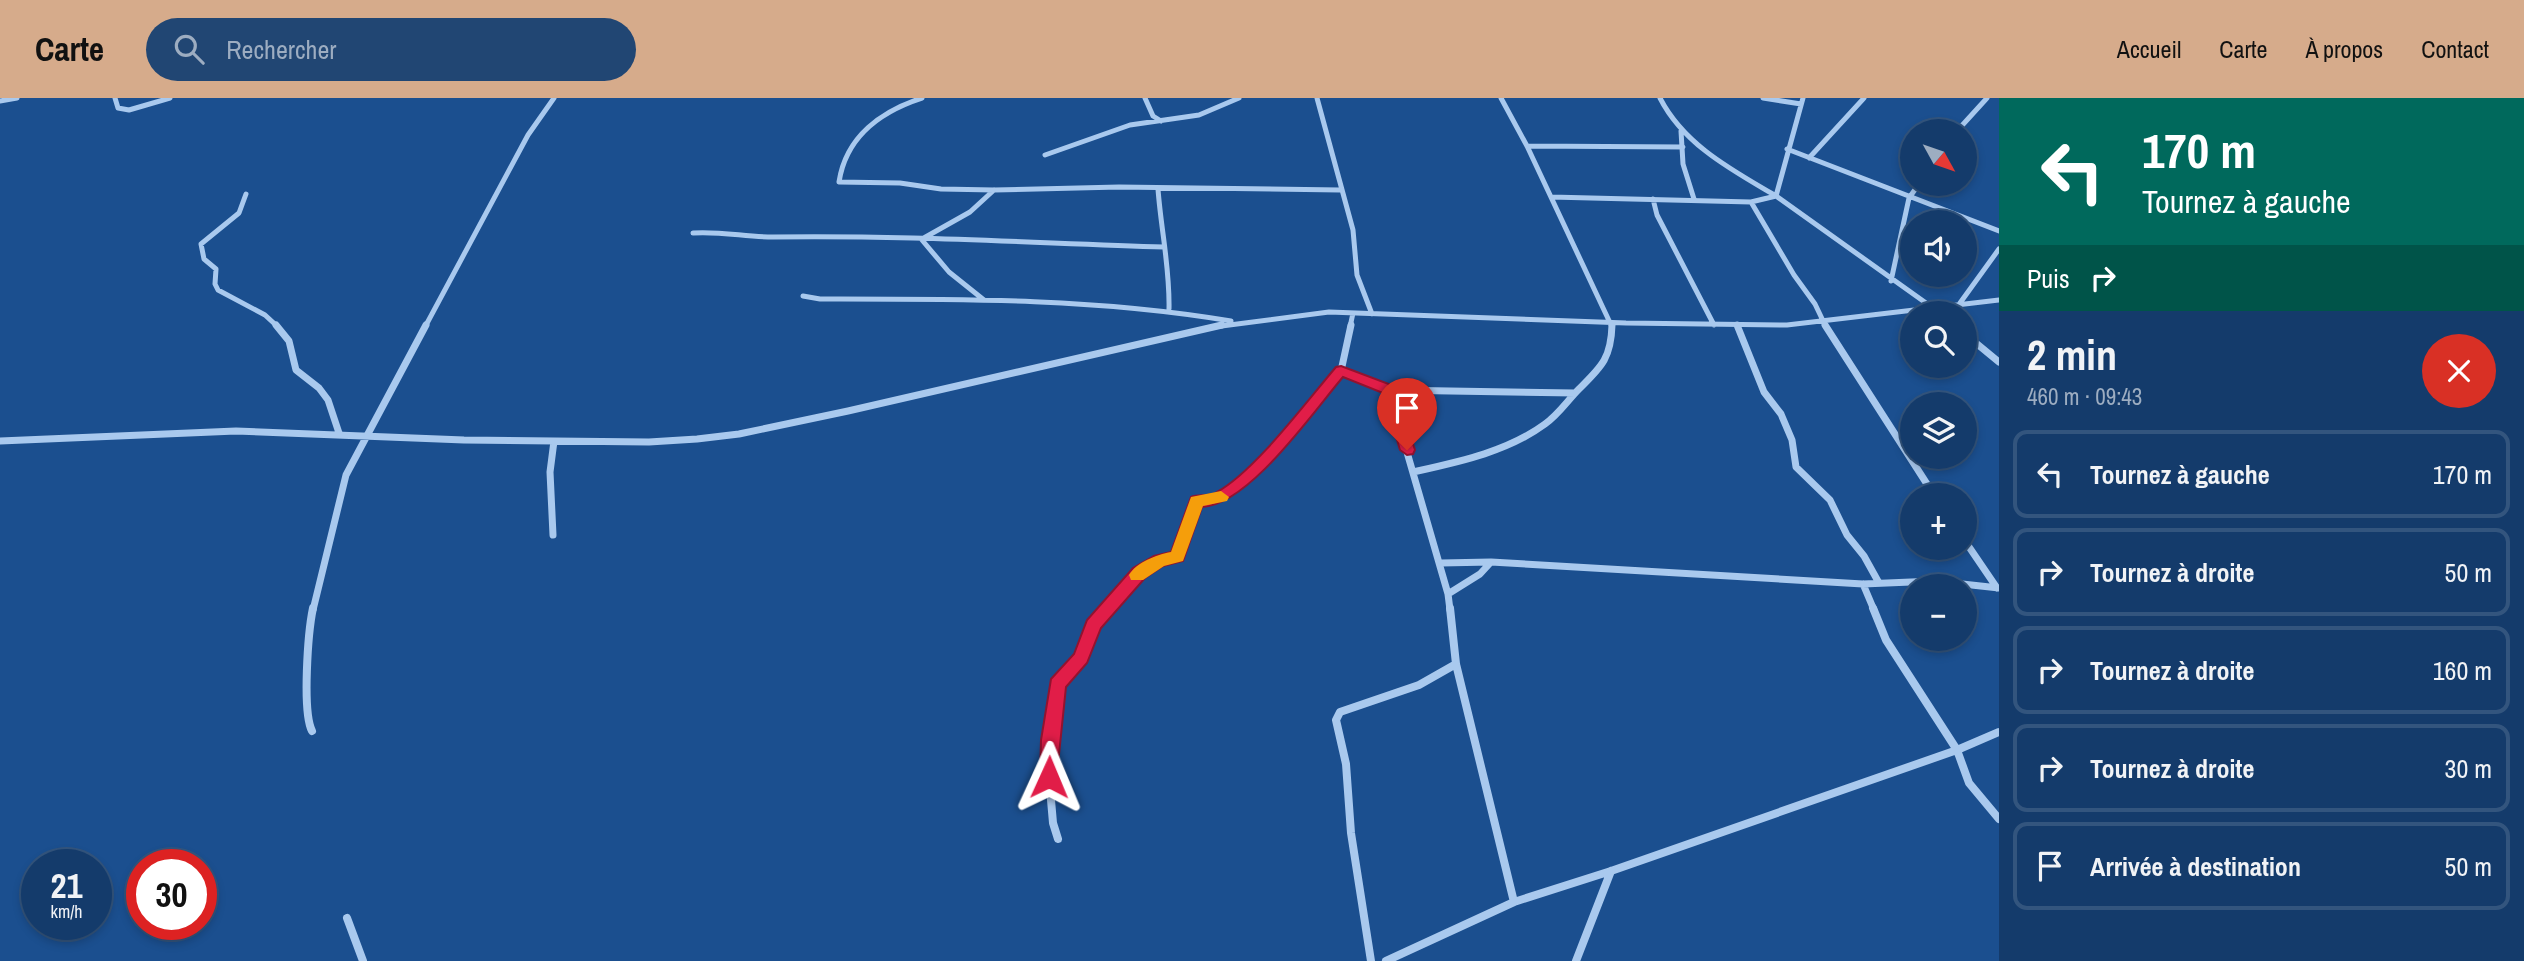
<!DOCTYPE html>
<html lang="fr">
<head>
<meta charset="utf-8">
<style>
  :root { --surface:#143b6b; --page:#214673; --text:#f1f3f6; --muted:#9dadc1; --line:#33557e; --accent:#d6ab8b }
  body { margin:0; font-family:"Archivo Narrow",sans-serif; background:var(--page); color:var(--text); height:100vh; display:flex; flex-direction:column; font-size:26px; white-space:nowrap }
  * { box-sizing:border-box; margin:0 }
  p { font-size:23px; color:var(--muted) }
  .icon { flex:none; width:38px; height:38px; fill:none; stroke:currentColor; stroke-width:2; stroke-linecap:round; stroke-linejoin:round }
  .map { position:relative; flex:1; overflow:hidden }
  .drawer { display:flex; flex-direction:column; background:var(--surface); width:525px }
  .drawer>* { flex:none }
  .hud { background:#00695c; color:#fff; overflow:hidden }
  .needle { width:46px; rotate:130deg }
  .tools { position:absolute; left:1900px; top:21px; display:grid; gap:14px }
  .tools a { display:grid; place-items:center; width:77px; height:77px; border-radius:50%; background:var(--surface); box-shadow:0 4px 10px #0003,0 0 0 2px var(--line); font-size:35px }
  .speed { position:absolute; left:21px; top:751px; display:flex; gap:14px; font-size:35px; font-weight:700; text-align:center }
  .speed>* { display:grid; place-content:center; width:91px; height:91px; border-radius:50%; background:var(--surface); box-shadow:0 4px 10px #0003,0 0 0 2px var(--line); line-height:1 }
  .speed small { font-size:18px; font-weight:400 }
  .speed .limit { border:10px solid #d22; background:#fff; color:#111 }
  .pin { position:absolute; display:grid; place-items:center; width:60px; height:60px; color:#fff; margin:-72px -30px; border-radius:50% 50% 50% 0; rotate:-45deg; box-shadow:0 0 7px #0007 }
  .pin .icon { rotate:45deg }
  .me { position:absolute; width:77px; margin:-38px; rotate:1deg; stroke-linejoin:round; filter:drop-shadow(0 0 5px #0008) }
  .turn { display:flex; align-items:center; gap:24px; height:147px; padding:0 28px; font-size:32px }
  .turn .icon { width:91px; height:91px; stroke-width:2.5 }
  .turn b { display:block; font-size:49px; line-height:60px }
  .then { display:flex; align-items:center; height:66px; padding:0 28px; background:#0003; gap:14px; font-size:26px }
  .round { display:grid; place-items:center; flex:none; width:74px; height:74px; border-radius:37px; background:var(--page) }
  .headline { display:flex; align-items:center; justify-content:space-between; height:119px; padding:0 28px }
  h1 { font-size:42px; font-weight:700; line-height:52px }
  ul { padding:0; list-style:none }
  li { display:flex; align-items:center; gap:21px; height:88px; margin:0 14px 10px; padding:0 14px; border:4px solid var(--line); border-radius:14px }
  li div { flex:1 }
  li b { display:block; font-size:26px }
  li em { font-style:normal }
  header { display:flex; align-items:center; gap:42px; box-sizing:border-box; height:98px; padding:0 35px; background:var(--accent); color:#111 }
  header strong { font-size:33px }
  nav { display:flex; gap:38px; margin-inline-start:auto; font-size:24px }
  .search { width:490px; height:63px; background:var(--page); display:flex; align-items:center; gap:18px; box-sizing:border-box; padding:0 24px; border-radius:38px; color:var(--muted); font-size:26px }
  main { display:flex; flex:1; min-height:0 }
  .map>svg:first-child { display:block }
</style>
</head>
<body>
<header>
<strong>Carte</strong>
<div class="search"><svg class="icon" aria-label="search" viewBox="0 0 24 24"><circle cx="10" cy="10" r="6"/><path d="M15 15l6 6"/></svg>Rechercher</div>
<nav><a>Accueil</a><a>Carte</a><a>À propos</a><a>Contact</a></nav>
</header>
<main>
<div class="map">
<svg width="1999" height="863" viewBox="0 0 1999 863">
  <rect width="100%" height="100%" fill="#1b4f8f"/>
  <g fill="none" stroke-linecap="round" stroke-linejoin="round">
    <!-- street-far2 -->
    <path stroke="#a9c9ee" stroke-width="5" d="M115 0 118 10 129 12 170 0
      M922 0C882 13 846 38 839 84L900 85 941 91 994 92 1119 89 1340 92
      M1145 0 1153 18 1161 23
      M1317 0 1353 132 1357 177 1372 216
      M1501 0 1527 48 1612 229
      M1660 0C1684 47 1732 72 1776 98
      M1763 0 1801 6
      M1803 0 1776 98 1940 215
      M0 3 17 0
      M1681 33 1683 66 1694 101
      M1957 33 1987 0
      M1527 48 1683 49
      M1787 51 1999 133
      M1045 57 1130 27 1199 17 1239 0
      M1809 60 1864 0
      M1158 91C1161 132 1170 170 1169 211
      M246 96 239 115 201 146 204 161 216 171 215 186 218 192 265 217 278 229
      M1551 99 1751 104 1776 98
      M1653 101 1657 117 1714 227
      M1751 104 1794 177 1815 206 1826 229
      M693 135C720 133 746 139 773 139 903 137 1034 145 1164 149
      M922 141 970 114 994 92
      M922 142 949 174 984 202
      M1891 183 1909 100 1919 86
      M803 198 820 201C958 201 1095 200 1231 223
      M1960 205 1999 151
      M425 229 528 37 554 0
      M1214 229 1329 214 1626 225 1787 227 1999 202
      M1350 229 1353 215"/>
    <!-- street-far1 -->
    <path stroke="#a9c9ee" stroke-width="7" d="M276 227 289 243 296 272 319 290 328 302 339 335
      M1737 227 1764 294 1781 316 1792 342 1796 369 1830 402 1847 437 1864 458 1879 485
      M1825 227 1934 397
      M1965 236 1999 264
      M1341 273 1389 292 1575 295
      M1389 292 1448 496
      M0 343 236 333 464 342 649 344 697 341 739 336 848 313 1222 227
      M1413 374C1458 364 1507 354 1545 326 1559 316 1567 303 1579 291 1601 269 1611 261 1612 227
      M553 437 550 374 554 343
      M1965 443 1997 490
      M1441 465 1491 464
      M1863 486 1874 512
      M313 512 346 377 426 227
      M1106 512C1128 488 1144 465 1177 459L1196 403 1223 398 1241 384 1329 288 1341 273 1351 227
      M1450 512 1448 496 1480 476 1491 464 1863 486 1935 483 1999 490"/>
    <!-- street -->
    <path stroke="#a9c9ee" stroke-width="8" d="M1450 510 1456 566 1514 804
      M1873 510 1886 542 1957 652 1969 685 1999 721
      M312 633C302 613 308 534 313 510
      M1058 741 1053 725 1049 679 1050 642 1057 586 1081 560 1093 527 1108 510
      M347 820 363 863
      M1371 863 1351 735 1346 666 1336 622 1340 614 1419 587 1456 566
      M1386 863 1514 804 1611 773 1957 652 1999 634
      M1576 863 1611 773"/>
  </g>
  <!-- route -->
  <path fill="#e11d48" stroke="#92132f" stroke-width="2" d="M1341 268 1394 288 1415 352 1413 356 1407 357 1400 352 1383 295 1343 279C1313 314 1249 407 1202 409L1183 463 1163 468 1145 480 1101 530 1087 565 1066 589 1056 685 1049 687 1042 685 1040 679 1041 642 1051 581 1074 556 1087 522 1133 470 1154 458 1171 454 1191 399C1199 396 1209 399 1217 394 1255 373 1306 304 1336 269Z"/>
  <!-- slow -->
  <path fill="#f59e0b" d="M1221 393 1229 399 1227 403 1203 408 1183 463 1164 468 1143 482H1131L1129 477C1137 464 1156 457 1171 454L1191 399Z"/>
</svg>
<div class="tools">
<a><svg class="needle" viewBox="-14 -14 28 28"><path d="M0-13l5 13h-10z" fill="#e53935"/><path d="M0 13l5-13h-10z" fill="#9dadc1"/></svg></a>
<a><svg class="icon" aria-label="sound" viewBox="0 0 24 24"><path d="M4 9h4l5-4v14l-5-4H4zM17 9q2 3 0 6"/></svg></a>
<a><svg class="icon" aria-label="search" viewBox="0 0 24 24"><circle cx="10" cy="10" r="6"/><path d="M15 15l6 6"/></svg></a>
<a><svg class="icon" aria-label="layers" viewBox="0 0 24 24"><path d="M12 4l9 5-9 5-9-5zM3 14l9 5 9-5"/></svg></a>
<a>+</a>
<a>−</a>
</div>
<div class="speed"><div>21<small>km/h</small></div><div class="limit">30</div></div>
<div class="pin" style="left:1407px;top:352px;background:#d93025"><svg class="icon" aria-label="arrive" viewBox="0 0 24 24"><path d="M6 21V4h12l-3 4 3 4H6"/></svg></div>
<svg class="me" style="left:1049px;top:679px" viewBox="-20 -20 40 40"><path d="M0-17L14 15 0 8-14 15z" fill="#e11d48" stroke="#fff" stroke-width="4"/></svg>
</div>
<section class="drawer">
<div class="hud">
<div class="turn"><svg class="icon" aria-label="left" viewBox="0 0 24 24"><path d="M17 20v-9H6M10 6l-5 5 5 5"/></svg><div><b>170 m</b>Tournez à gauche</div></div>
<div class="then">Puis<svg class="icon" aria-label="right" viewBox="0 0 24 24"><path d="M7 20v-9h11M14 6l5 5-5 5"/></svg></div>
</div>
<div class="headline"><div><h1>2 min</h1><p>460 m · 09:43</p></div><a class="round" style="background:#d93025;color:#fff"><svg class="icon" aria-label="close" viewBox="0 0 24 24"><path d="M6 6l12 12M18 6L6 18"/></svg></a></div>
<ul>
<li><svg class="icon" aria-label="left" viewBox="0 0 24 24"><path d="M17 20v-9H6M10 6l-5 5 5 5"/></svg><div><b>Tournez à gauche</b></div><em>170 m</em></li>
<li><svg class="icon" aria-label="right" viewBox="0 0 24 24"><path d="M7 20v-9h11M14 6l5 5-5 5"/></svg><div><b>Tournez à droite</b></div><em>50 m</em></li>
<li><svg class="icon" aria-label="right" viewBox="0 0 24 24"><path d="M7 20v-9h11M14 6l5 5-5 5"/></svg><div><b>Tournez à droite</b></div><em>160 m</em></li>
<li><svg class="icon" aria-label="right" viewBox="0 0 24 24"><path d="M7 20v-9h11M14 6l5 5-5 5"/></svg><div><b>Tournez à droite</b></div><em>30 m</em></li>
<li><svg class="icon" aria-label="arrive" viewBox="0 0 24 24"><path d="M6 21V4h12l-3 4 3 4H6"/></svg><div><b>Arrivée à destination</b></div><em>50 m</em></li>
</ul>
</section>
</main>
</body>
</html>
